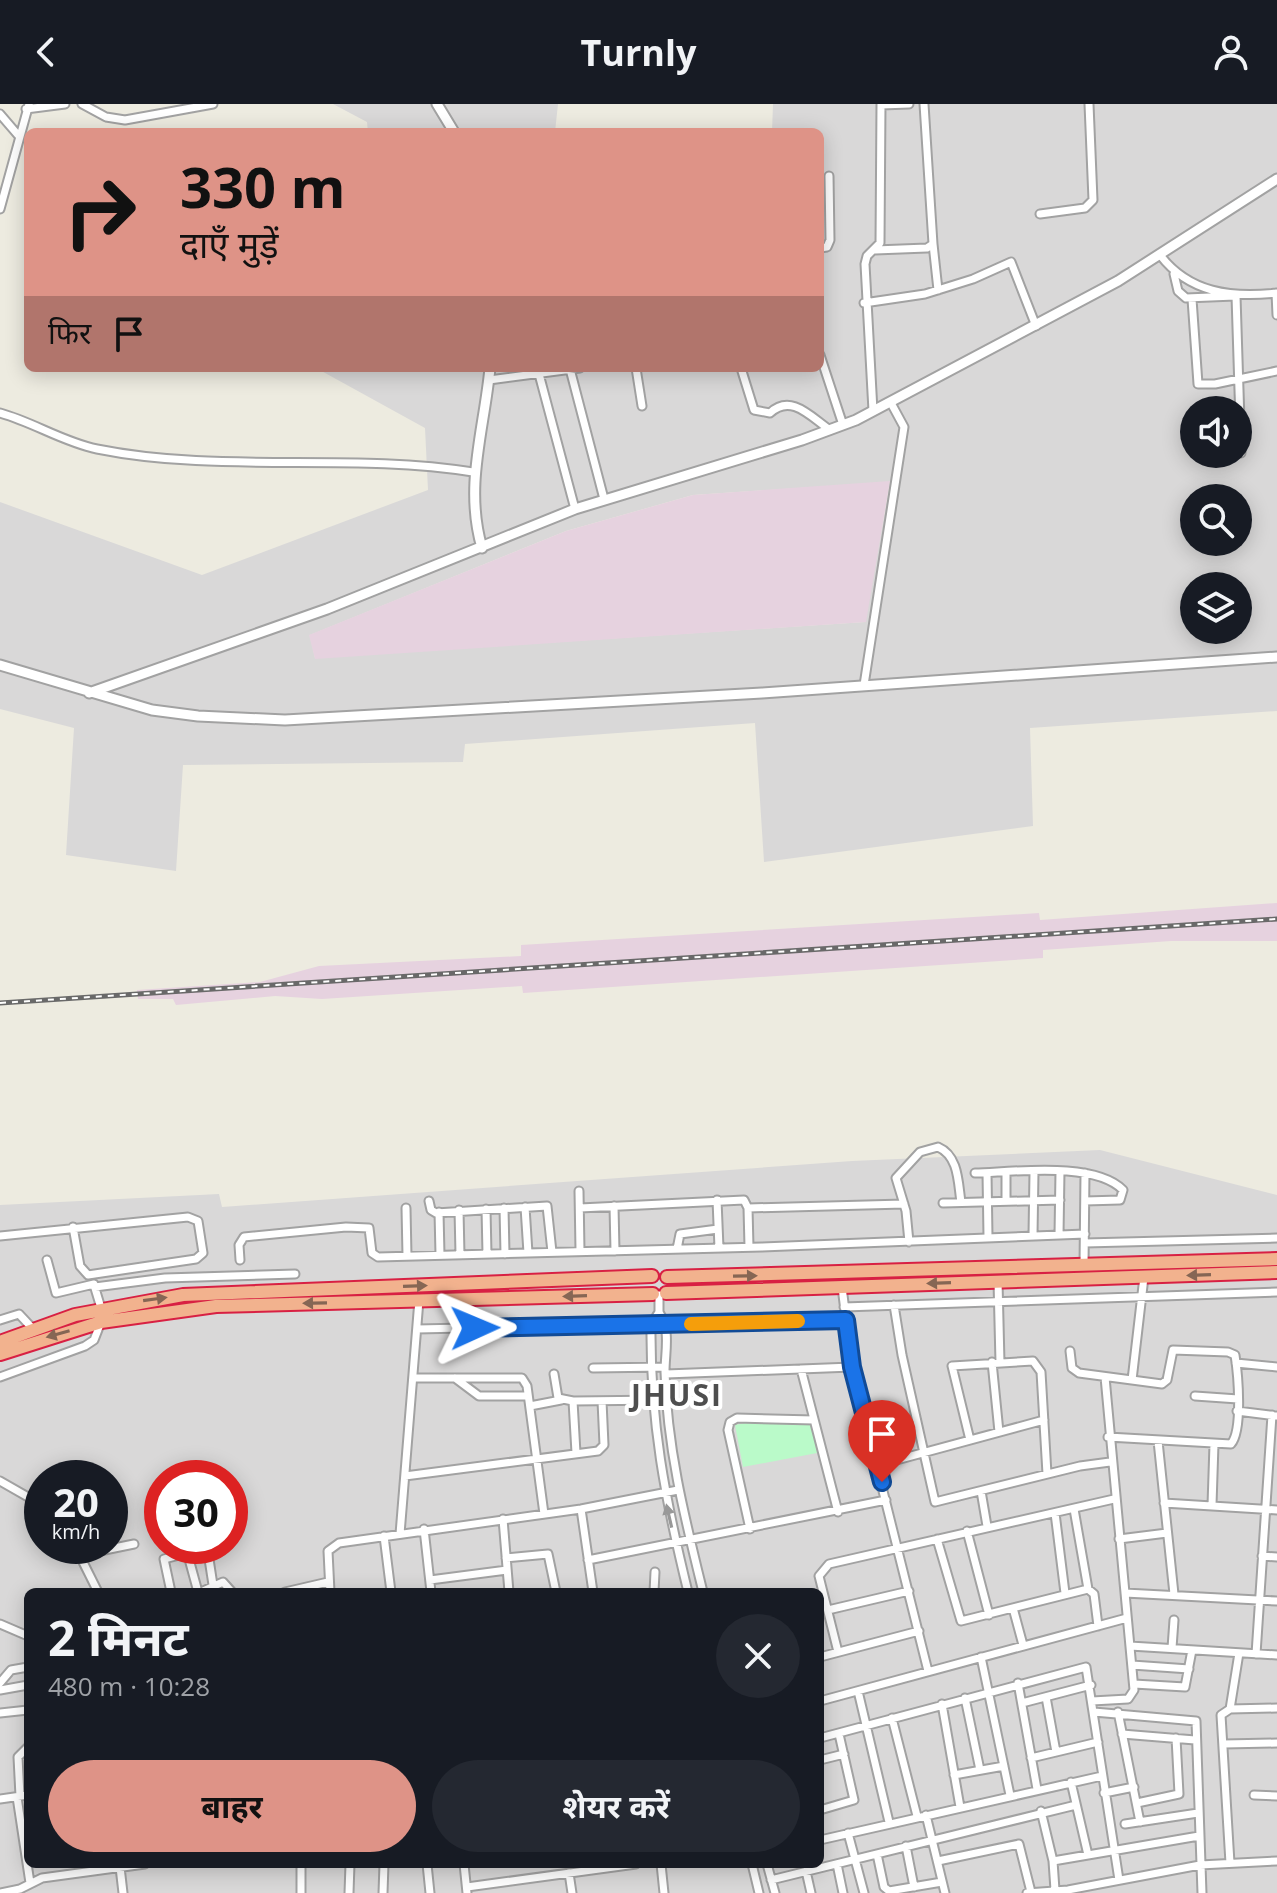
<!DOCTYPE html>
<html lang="hi">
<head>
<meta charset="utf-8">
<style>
  :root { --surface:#171b24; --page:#242831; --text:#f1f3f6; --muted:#9ea1a6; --accent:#de9387 }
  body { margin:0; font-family:"Open Sans","Noto Sans Devanagari",sans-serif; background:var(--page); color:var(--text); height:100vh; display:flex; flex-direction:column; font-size:30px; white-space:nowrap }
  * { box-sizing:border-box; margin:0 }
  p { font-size:26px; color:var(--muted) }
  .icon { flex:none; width:44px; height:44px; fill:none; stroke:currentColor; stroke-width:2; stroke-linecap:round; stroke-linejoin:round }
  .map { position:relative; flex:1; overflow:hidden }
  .side { position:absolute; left:24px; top:1484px; width:800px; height:280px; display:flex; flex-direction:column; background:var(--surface); border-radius:12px; box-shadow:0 4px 20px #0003 }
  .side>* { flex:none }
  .banner { position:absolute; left:24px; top:24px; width:800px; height:244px; border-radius:12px; box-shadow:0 4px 20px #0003; background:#de9387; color:#111; overflow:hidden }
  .fabs { position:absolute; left:1180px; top:292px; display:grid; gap:16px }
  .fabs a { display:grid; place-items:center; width:72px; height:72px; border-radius:50%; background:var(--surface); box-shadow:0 4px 20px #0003; font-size:40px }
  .speed { position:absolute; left:24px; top:1356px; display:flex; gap:16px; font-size:40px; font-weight:700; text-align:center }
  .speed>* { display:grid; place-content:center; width:104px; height:104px; border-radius:50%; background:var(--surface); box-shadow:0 4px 20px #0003; line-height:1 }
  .speed small { font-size:20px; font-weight:400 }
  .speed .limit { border:12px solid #d22; background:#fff; color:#111 }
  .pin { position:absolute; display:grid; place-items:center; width:68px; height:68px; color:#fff; margin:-82px -34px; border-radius:50% 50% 50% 0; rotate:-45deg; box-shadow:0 0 8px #0007 }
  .pin .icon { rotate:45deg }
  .me { position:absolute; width:88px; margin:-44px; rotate:89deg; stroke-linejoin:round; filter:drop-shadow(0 0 6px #0008) }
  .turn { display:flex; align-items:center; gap:28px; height:168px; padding:0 24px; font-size:36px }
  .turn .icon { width:104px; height:104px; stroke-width:2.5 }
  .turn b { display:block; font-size:56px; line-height:68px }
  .then { display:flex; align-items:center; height:76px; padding:0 24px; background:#0003; gap:16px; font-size:30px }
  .round { display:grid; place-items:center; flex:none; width:84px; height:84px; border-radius:42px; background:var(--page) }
  .headline { display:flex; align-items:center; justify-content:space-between; height:136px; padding:0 24px }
  h1 { font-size:48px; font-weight:700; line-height:60px }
  .primary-button { display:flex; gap:16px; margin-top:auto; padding:16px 24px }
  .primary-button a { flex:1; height:92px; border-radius:48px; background:var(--accent); color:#111; font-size:32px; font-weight:700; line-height:92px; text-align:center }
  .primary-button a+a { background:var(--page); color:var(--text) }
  header { display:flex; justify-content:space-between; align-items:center; height:104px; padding:0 24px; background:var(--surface); font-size:36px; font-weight:700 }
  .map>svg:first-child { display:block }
</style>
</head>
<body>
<header><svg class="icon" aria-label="back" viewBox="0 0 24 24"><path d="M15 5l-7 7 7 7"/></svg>Turnly<svg class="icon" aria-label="person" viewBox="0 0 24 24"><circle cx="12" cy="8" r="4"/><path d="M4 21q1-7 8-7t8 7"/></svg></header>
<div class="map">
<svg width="1277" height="1789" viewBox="0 0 1277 1789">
  <rect width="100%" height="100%" fill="#edebe0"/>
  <!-- residential -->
  <path fill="#d9d8d8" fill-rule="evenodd" d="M333 0H558L555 28H368L367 18Z
    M773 0H1277V607L1030 624 1033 722 764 758 755 619 465 640 463 658 183 661 176 767 66 751 74 624 0 605V398L202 471 428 386 425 324 316 264H820V28H772ZM1194 306H1238V350H1194ZM890 378 865 518 315 554 310 531 566 427 693 391ZM1194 394H1238V438H1194ZM1194 482H1238V526H1194Z
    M1100 1046 1277 1091V1789H0V1101L219 1090 222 1103 852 1057ZM42 1374H110V1442H42ZM162 1374H230V1442H162ZM28 1488H820V1760H28Z"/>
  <!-- industrial -->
  <path fill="#e6d2df" d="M890 377 866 518 315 555 309 531 566 427 693 391Z
    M1277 799V837H1171L1043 846V854L523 889 522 882 322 895 275 892 176 901 173 895H138L137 886 260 878 319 862 521 852V841L1039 809 1040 816Z"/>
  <!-- park -->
  <path fill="#bafac9" d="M771 1314 811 1318 817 1349 743 1363 735 1321Z"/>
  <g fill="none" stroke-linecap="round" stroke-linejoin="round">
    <!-- minor casing -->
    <g stroke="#a2a2a2" stroke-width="11">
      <path id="minor" d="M82 0 106 13 125 16 213 0
        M881 1 909 0
        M26 5 65 0
        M0 10 18 31
        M0 105 29 0
        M1040 110 1085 104 1093 96 1089 0
        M933 140 938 186
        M820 144 827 143 830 136 829 72
        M875 146 927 144 933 140 924 0
        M1160 151C1189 189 1231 194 1277 189
        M1174 170 1178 187 1186 194 1235 192
        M1276 189 1277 211
        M1236 192 1241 349
        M1192 195 1198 280H1215L1277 267
        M864 199 925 190 973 175 1011 158 1036 222
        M820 251 843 321
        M636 264 642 302
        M741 264 754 306 770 309C791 289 811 313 830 326
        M570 265 604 395
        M539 270 575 405
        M489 276 580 264
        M873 307 865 160 867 152 880 139 881 0
        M0 309C33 318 63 338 97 345 221 370 349 348 473 368
        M864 581 904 323 891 299
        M975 1069C1013 1068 1095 1057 1123 1086L1120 1096 1085 1097
        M987 1069 988 1133
        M579 1087 580 1147
        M717 1096 719 1144
        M429 1097 431 1106 436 1109 547 1102 552 1148
        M1006 1097V1068
        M943 1099 1060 1096
        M614 1102 615 1147
        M525 1103 528 1149
        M406 1104 407 1152
        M504 1104 505 1150
        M580 1104 744 1096 748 1104 749 1143
        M748 1104 904 1100
        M486 1105 487 1150
        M459 1106 460 1151
        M439 1108 440 1151
        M1033 1131 1034 1068
        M1059 1131 1060 1067
        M0 1132 188 1113 198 1117 203 1149 196 1155 88 1171 80 1162 73 1123
        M909 1138 906 1107 896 1074 920 1048 938 1043C959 1052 958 1079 961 1098
        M1085 1139 1277 1134
        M677 1145 680 1130 718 1125
        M47 1156 56 1189 94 1180
        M240 1156 239 1141 244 1133 346 1123 369 1124 372 1149 378 1153 762 1143 1085 1130
        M1084 1161 1085 1069
        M998 1177 1000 1259
        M94 1181 101 1204
        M95 1183 165 1174 295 1170
        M842 1183 852 1263 928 1567
        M659 1191V1208L651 1221C650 1318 665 1394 688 1488
        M894 1201 902 1251 935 1398 1080 1362 1110 1358
        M844 1203 1277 1188
        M659 1208C671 1227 665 1247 665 1268 667 1344 685 1415 703 1488
        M0 1216 19 1210 33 1225
        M417 1225 846 1216
        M1070 1247 1072 1264 1079 1269 1162 1280 1167 1276 1173 1246 1228 1248 1235 1251C1238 1270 1243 1326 1231 1340L1108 1333
        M992 1258 999 1328
        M1236 1259 1277 1263
        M593 1264 665 1263
        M801 1265 838 1408
        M554 1270 558 1294 573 1297
        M666 1270 852 1263
        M0 1273 85 1242 94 1236 101 1218
        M413 1274H522L527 1282 544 1410
        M455 1274 479 1292H528
        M1132 1276 1144 1173
        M1195 1292 1238 1295
        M530 1302 561 1296
        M1237 1307 1277 1312
        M970 1336 952 1262 1033 1257 1041 1268 1047 1370
        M1158 1337 1174 1490
        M576 1349 573 1297 666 1296
        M878 1361 1044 1316
        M405 1372 598 1347 604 1341 602 1297
        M0 1377 42 1401
        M981 1387 987 1422
        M1164 1399 1277 1406
        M1212 1401 1214 1340
        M581 1405 593 1488
        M1074 1405 1088 1485
        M1055 1409 1065 1489
        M503 1415 509 1488
        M424 1425 431 1488
        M750 1425 728 1326 730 1318 737 1314 814 1316
        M967 1427 989 1511
        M400 1430 419 1196
        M384 1432 391 1488
        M937 1435 961 1517 1088 1485 1094 1490 1098 1522
        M1119 1435 1167 1429
        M75 1442 98 1488
        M207 1442 213 1481
        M80 1451 134 1440
        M1262 1452 1277 1453
        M506 1454 548 1450 556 1488
        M588 1456 886 1396
        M430 1476 507 1466
        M171 1488 164 1455 183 1450 189 1455 198 1488
        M201 1488 223 1478 232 1488
        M285 1488 328 1478
        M330 1488 328 1447 339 1439 581 1405 678 1386
        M654 1488 655 1468
        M1125 1489 1277 1497
        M1013 1504 1023 1541
        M828 1506 909 1487
        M0 1520 28 1532
        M1130 1542 1277 1551
        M1172 1544 1174 1516
        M838 1548 819 1472 829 1460 1114 1395
        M1256 1550 1272 1311
        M820 1553 919 1527
        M981 1553 1010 1691
        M1132 1561 1189 1565
        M0 1579 11 1566 28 1563
        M1018 1579 1037 1685
        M1134 1580 1185 1583 1192 1546
        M0 1586 28 1581
        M858 1587 889 1718
        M1046 1593 1056 1648
        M965 1594 980 1666
        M820 1597 1127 1514
        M1092 1597 1128 1595 1134 1586 1105 1273
        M1022 1599 1091 1581
        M942 1600 960 1703
        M1230 1605 1239 1549
        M1094 1608 1196 1617 1202 1789
        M1118 1608 1140 1718
        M0 1609 28 1606
        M892 1614 917 1712
        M1122 1630 1195 1636
        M820 1634 1086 1563 1119 1776
        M1224 1640 1277 1639
        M1031 1654 1098 1638
        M820 1656 844 1650
        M954 1671 1004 1662
        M1071 1678 1088 1751
        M1104 1689 1134 1683
        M1254 1691 1277 1692
        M20 1692 18 1653 28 1643
        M17 1693 30 1779
        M0 1695 28 1691
        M1137 1699 1179 1690 1176 1634
        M820 1706 854 1696 839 1630
        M1041 1707 1053 1757 1055 1786
        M926 1711 945 1789
        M1125 1720 1198 1709
        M848 1729 864 1789
        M820 1736 1102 1672
        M906 1742 914 1783
        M877 1750 884 1783 889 1787 942 1778
        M938 1757 1019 1740 1031 1788
        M1053 1757 1199 1732
        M1230 1759 1221 1611 1230 1605 1277 1604
        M301 1760V1789
        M427 1760 430 1789
        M464 1760 467 1789
        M661 1760 664 1789
        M752 1760 759 1789
        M767 1760 775 1789
        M837 1760 843 1789
        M120 1763 123 1789
        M806 1767 811 1789
        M569 1769 572 1789
        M771 1776 1076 1701
        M467 1783 636 1760
        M0 1789 20 1785 42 1774 145 1760
        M349 1789 350 1760
        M383 1789 384 1760
        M1027 1789 1068 1786 1200 1761 1277 1757"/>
    </g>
    <!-- tertiary casing -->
    <g stroke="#a2a2a2" stroke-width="13">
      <path id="tertiary" d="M437 0 454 28
        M482 444C464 382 484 327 490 264
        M0 561 152 606 198 612 285 616 762 589 1277 553
        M89 589 327 505 575 405 802 336 856 316 1118 177 1277 75"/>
    </g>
    <!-- trunk casing -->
    <g stroke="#d82043" stroke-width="16">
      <path id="trunk" d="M667 1173 1277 1155
        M666 1189 1277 1168
        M0 1238 75 1211 183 1191 652 1172
        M0 1250 101 1218 216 1202 653 1190"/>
    </g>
    <!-- minor -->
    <use href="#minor" stroke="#fff" stroke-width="7"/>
    <!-- tertiary -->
    <use href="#tertiary" stroke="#fff" stroke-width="9"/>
    <!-- trunk -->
    <use href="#trunk" stroke="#f2b28e" stroke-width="12"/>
    <!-- rail casing -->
    <g stroke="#696969" stroke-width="5">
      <path id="rail" d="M0 899 1277 815"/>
    </g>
    <!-- rail -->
    <use href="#rail" stroke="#fff" stroke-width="2" stroke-dasharray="6" stroke-linecap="butt"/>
  </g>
  <!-- one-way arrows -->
  <defs><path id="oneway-solid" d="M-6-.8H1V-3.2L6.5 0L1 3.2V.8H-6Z" transform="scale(2)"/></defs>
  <g fill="#866654">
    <use href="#oneway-solid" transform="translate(1199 1171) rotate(178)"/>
    <use href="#oneway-solid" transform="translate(745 1172) rotate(-1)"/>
    <use href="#oneway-solid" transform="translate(939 1179) rotate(178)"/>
    <use href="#oneway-solid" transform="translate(415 1182) rotate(-2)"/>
    <use href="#oneway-solid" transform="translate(575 1192) rotate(178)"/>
    <use href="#oneway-solid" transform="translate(155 1195) rotate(-8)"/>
    <use href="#oneway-solid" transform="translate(315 1199) rotate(179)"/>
    <use href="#oneway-solid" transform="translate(58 1230) rotate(164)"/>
  </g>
  <use fill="#989898" href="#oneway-solid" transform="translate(669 1412) rotate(-103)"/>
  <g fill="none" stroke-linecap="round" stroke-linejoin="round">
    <!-- route casing -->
    <g stroke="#114b97" stroke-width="20">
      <path id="route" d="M475 1224 846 1216 852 1263 882 1378"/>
    </g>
    <!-- route -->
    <use href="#route" stroke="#1a73e8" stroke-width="14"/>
    <!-- slow -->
    <path stroke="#f59e0b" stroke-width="14" d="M691 1220 798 1217"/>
  </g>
  <g text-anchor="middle" stroke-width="8" stroke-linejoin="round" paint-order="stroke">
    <!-- district labels -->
    <g font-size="30" font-weight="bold" letter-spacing="2" fill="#4e4e4e" stroke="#fff">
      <text x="677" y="1302">JHUSI</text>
    </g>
  </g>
</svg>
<div class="fabs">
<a><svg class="icon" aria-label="sound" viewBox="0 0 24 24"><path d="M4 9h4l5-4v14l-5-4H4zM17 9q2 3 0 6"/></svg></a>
<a><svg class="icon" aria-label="search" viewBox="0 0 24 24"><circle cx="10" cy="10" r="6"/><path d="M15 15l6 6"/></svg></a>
<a><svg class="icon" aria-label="layers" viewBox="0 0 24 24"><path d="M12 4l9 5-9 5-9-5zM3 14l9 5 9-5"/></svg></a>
</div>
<div class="speed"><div>20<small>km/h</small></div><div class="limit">30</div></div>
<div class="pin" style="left:882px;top:1378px;background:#d93025"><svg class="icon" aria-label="arrive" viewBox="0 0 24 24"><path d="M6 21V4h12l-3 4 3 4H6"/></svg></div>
<svg class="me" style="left:475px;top:1224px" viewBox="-20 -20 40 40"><path d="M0-17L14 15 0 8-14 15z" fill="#1a73e8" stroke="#fff" stroke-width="4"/></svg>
<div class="banner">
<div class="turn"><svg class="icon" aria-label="right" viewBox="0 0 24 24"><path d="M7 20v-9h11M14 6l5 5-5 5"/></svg><div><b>330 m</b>दाएँ मुड़ें</div></div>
<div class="then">फिर<svg class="icon" aria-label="arrive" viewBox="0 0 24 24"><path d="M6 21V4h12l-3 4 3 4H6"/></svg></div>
</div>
<section class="side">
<div class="headline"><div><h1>2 मिनट</h1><p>480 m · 10:28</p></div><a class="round"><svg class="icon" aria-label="close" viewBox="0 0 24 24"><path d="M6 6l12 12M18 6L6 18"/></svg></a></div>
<div class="primary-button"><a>बाहर</a><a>शेयर करें</a></div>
</section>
</div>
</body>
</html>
